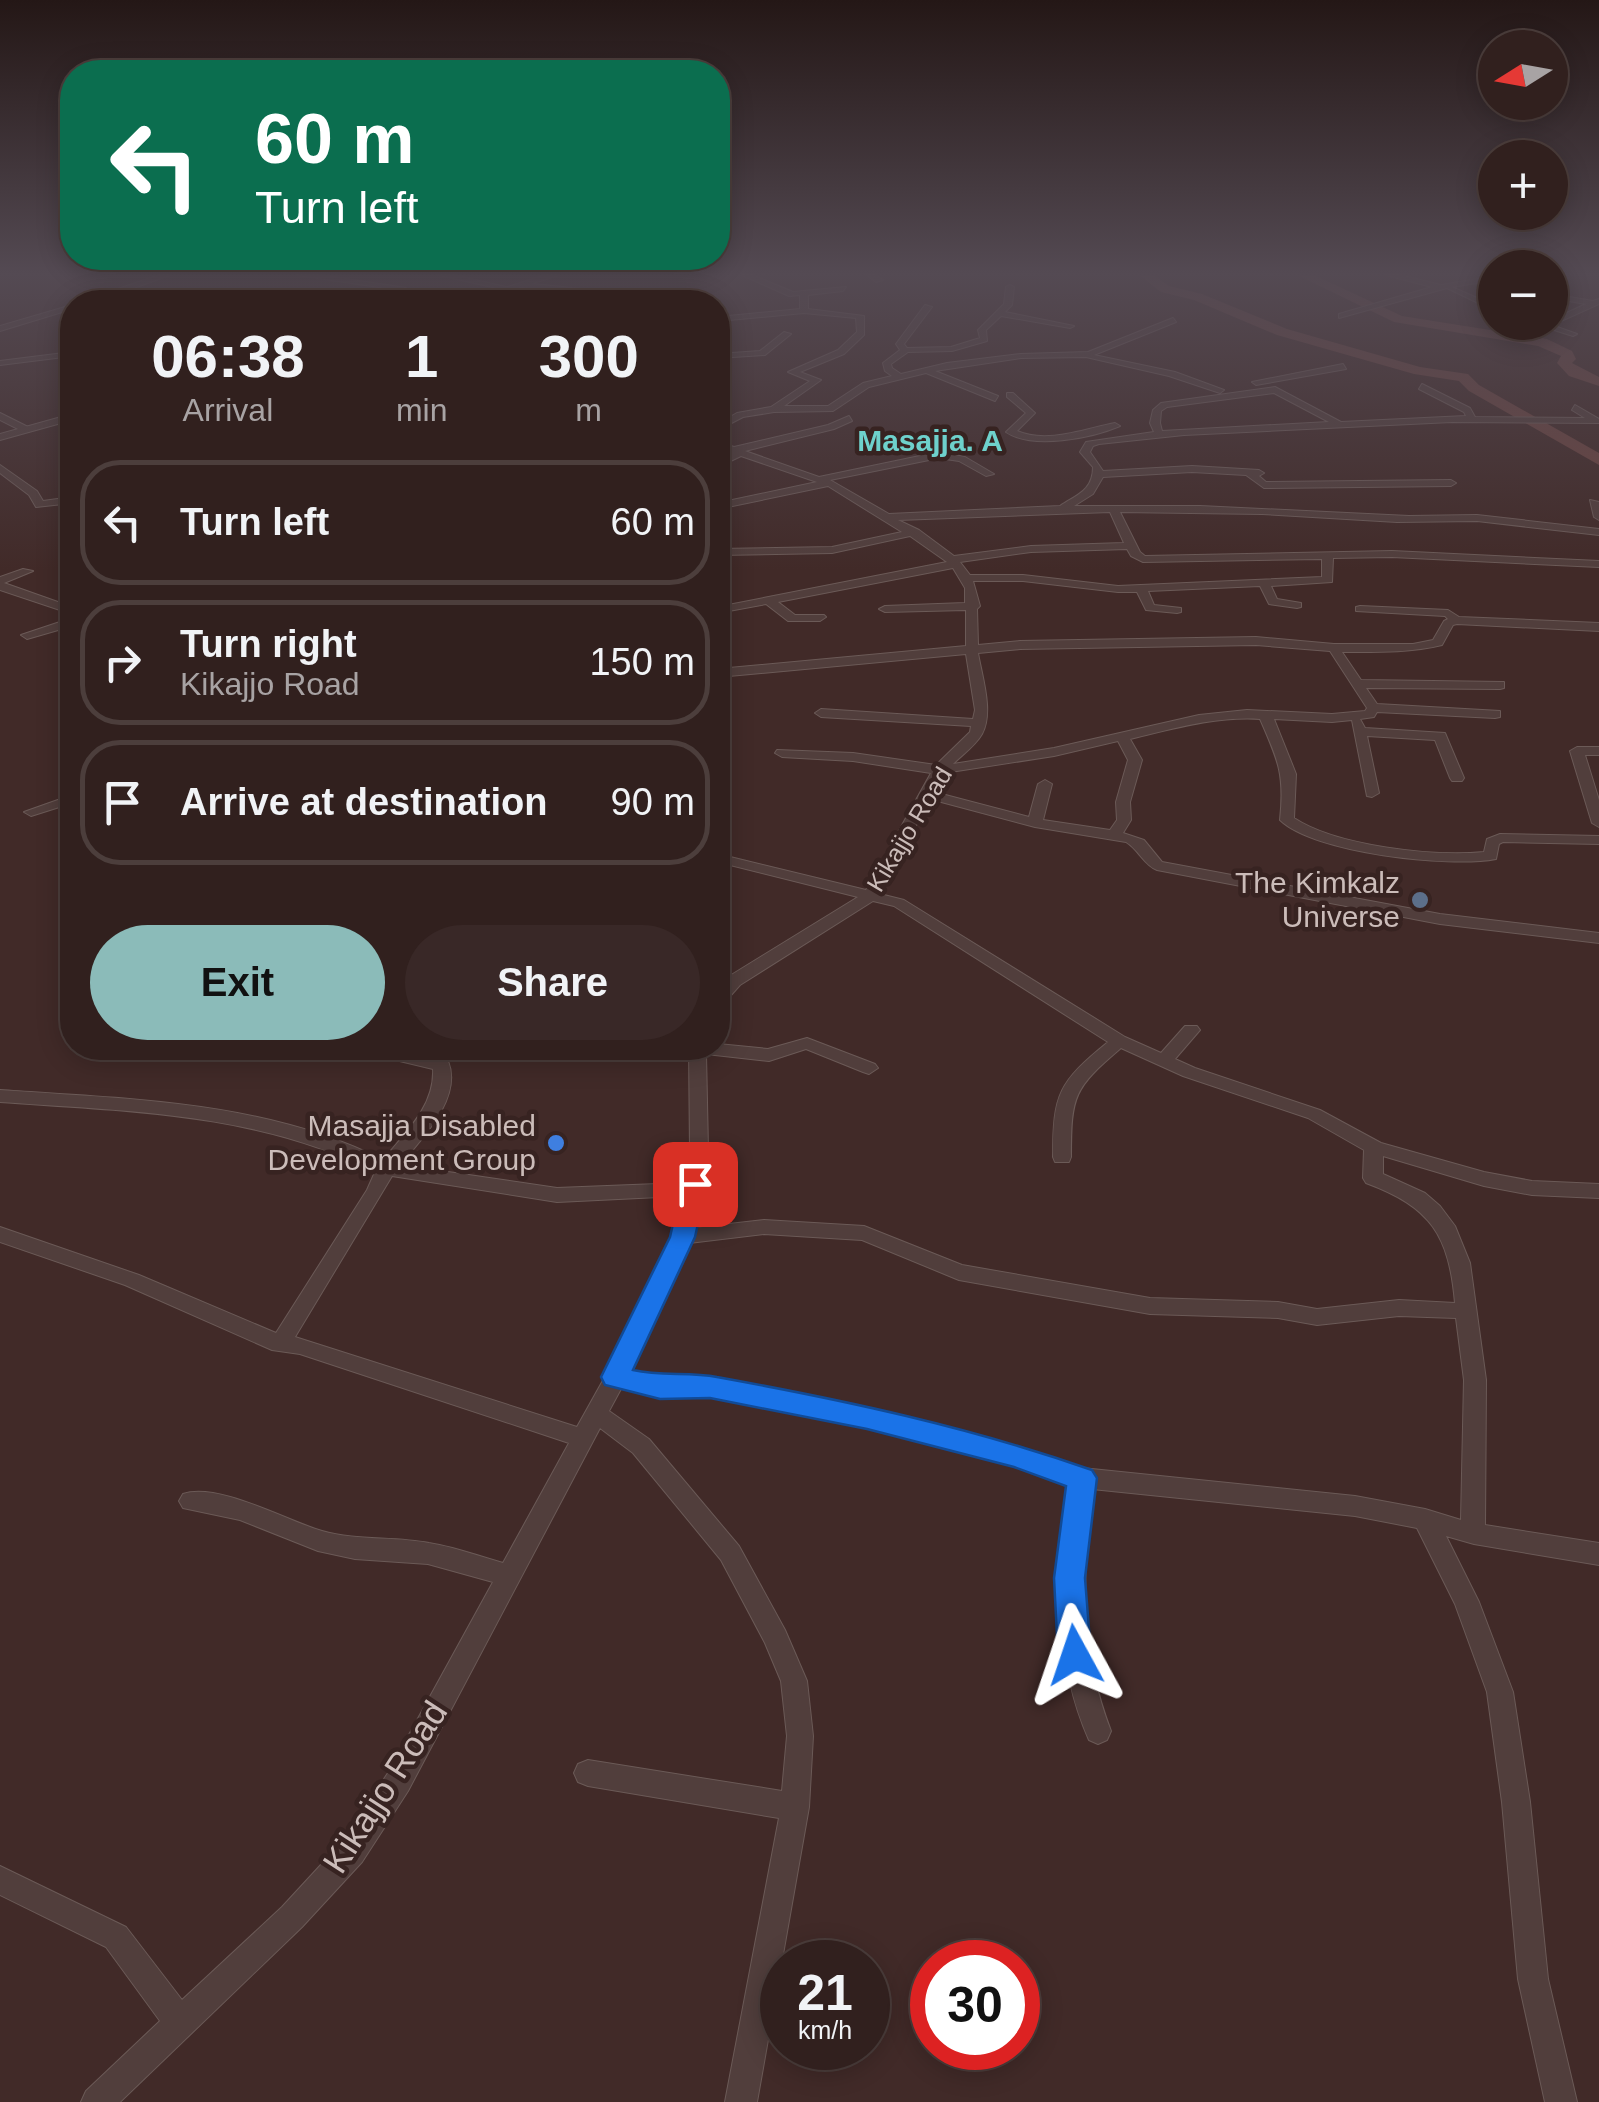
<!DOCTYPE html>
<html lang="en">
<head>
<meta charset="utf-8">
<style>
  :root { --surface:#31201e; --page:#392827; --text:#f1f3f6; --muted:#a8a3a4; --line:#4c3e3c; --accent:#8bbbb9 }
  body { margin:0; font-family:Arial,sans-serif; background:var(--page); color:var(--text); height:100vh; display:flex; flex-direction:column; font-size:38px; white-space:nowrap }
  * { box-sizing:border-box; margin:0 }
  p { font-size:32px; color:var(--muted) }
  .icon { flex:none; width:55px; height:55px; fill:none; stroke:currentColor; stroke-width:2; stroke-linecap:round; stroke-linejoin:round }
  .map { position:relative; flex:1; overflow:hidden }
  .details { position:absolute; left:60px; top:290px; width:670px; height:770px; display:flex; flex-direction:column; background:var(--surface); border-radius:40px; box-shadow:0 5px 25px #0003,0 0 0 2px var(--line) }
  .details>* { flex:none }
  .guide { position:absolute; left:60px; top:60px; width:670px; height:210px; border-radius:40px; box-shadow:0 5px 25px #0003,0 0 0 2px var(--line); background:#0b6e4f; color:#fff; overflow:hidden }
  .needle { width:65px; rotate:259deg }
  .controls { position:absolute; left:1478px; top:30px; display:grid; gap:20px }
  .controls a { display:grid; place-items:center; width:90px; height:90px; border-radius:50%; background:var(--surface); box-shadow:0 5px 25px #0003,0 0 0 2px var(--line); font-size:50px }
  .speed { position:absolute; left:760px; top:1940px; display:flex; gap:20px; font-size:50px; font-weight:700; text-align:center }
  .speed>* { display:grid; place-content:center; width:130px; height:130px; border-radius:50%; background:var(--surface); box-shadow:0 5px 25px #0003,0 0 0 2px var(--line); line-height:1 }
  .speed small { font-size:25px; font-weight:400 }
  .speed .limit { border:15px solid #d22; background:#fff; color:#111 }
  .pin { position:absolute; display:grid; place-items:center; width:85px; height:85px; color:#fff; margin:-42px; border-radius:20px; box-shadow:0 5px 15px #0006 }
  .me { position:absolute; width:110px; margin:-55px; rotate:355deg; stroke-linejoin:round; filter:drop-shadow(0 0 8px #0008) }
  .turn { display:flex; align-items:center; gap:35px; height:210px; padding:0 30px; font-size:45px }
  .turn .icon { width:130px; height:130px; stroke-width:2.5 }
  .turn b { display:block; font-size:70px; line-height:85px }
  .eta { display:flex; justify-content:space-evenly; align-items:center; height:170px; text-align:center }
  .eta b { font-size:60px; font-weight:600; line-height:70px }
  .action { display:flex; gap:20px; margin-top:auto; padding:20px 30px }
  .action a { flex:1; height:115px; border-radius:60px; background:var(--accent); color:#111; font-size:40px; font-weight:600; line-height:115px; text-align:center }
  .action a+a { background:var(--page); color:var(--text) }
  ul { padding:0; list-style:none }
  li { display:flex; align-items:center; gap:30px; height:125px; margin:0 20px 15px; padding:0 10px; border:5px solid var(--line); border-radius:40px }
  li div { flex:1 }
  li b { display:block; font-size:38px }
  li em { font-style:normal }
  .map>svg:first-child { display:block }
</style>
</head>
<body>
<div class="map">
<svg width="1599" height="2102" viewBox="0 0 1599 2102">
  <rect width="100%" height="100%" fill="#412a28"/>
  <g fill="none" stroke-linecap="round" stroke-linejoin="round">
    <!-- river -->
    <path fill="#69433f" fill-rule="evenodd" d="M1139 275H1154L1169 286 1202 294 1287 329 1420 367 1468 374 1479 385 1599 453V465L1469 391 1459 381 1414 374 1277 335 1194 300 1161 292Z
      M1297 275H1314L1402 316 1547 339 1572 351 1576 359 1572 363 1599 377V386L1569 376 1557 363 1561 356 1538 346 1394 322Z"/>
    <!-- minor casing -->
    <g stroke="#6b5a57" stroke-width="2">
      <path id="minor" d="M159 275H170L131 289 165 302C151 302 137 291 123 292 108 292 95 303 80 302Z
        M297 275H320L406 288 366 302H357L392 289Z
        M439 275H454L514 289 510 291Z
        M703 275H712L713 276 709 278Z
        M742 275H752L793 292 846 287 843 291 808 295V309L864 316V335L844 354 800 372 821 380 784 406H828L863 383 892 376 885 371 883 363 900 350 896 344 925 305 932 307 904 344 907 348 951 347 980 338 978 330 1004 304 1006 287 1010 285 1014 287 1012 305 1005 312 1074 326 1070 328 1001 316 986 330 987 341 952 351 908 352 891 364 892 368 901 374 947 363 1021 354 1088 352 1173 318 1176 322 1094 355 1175 372 1224 390 1220 393 1169 376 1086 357 1021 358 935 371 998 396 995 401 926 373 869 387 833 411 774 412 743 417 718 430V424L737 413 771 407 810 381 788 372 838 350 857 332 856 318 804 313 718 321V317L800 309V295L789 296Z
        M867 275H876L883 280 876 282Z
        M1386 275H1400L1441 285 1495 276V280L1452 287 1495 306V311L1447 288 1339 318V314L1432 287Z
        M524 283 581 289 585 291 581 293 521 287Z
        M518 293 556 300 560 302 515 297Z
        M1551 294 1593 301 1599 299V304L1561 321 1558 317 1586 304 1551 298Z
        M72 305V309L0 331V326Z
        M1529 322H1543L1577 334 1573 336Z
        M784 332 791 334 765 355 718 358V354L760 351Z
        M72 352V356L0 365V361Z
        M1343 364 1346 369 1256 385 1252 382Z
        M718 382 722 385 721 388H718Z
        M1422 384 1470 408 1475 417 1585 418 1572 410 1575 405 1599 419V423L1452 422 1184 435 1099 444 1093 446 1090 452 1103 471 1192 466 1259 470 1264 473 1259 476 1266 482 1451 480 1456 483 1451 486 1264 488 1246 475 1192 472 1103 477 1093 494 1074 506H1200L1409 516 1477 515 1599 529V535L1477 521 1397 522 1262 514 1120 512 1140 552 1145 556 1392 551 1599 561V567L1392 557 1333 558 1332 582 1271 586 1277 599 1301 603V607L1297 608 1269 604 1260 586 1148 591 1154 605 1181 608V612L1177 613 1146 610 1137 592H1118L1023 581H973L980 606 977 609 978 645 1020 641 1256 637 1334 644H1413L1433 640 1444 621 1448 619 1445 616 1356 611V607L1360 606 1448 610 1459 617 1599 623V631L1457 624 1453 625 1442 645C1409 653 1377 652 1342 652L1361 680 1504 682V688L1500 689 1366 688 1377 704 1500 711V717L1495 718 1377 712 1374 717 1360 719 1365 728 1445 733 1464 778 1462 781H1452L1450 778 1435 740 1367 736 1379 793 1372 797 1367 796 1352 720 1332 722 1274 719 1296 774 1294 818C1336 846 1434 857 1484 852L1487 839 1500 834 1599 836V844L1503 842 1499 844 1496 859C1449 868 1314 853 1280 820 1285 774 1278 760 1260 719 1216 716 1172 729 1130 739L1142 760 1130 802 1131 820 1123 833 1144 840 1162 862 1440 914 1599 933V943L1440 924 1157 870C1144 865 1138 849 1126 842L1035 827 930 799 880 894 904 900 1125 1037 1161 1053 1185 1026H1197L1200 1030 1175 1059 1195 1068 1320 1110 1381 1143 1484 1172 1532 1181 1599 1184V1198L1532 1195 1484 1186 1383 1156V1174L1425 1193 1440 1206 1455 1226 1470 1263 1486 1380 1485 1525 1599 1543V1565L1474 1544 1446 1536 1479 1602 1513 1692 1530 1802 1548 1979 1577 2102H1545L1518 1979 1502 1802 1487 1692 1455 1604 1417 1528 1355 1516 1092 1489C1082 1575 1079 1648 1111 1731L1107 1740 1098 1744 1089 1740C1052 1656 1058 1572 1070 1483L1015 1464 867 1427 711 1396 660 1397 622 1387 609 1411 649 1439 739 1546 785 1630 807 1681 813 1736 809 1807 757 2102H725L779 1818 588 1786 578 1782 574 1773 578 1764 588 1760 782 1791 787 1736 781 1681 765 1643 721 1560 633 1453 600 1428 408 1791 362 1862 302 1927 120 2102H81L86 2091 160 2021 106 1947 0 1895V1866L126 1927 182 2000 282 1907 342 1842 388 1773 493 1582 428 1564 355 1559 318 1551 240 1520 183 1508 179 1501 183 1494C218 1482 287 1521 322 1531 357 1541 393 1536 429 1543 454 1547 479 1556 503 1563L569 1443 300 1354 272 1350 125 1285 0 1242V1227L139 1275 276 1333 367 1190 375 1172C261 1113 126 1111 0 1102V1090C128 1099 267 1101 383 1160 405 1133 435 1106 433 1069L362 1052 359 1048H390L448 1061C463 1098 422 1138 400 1165L557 1188 683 1183 690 1150 689 1048H718V1044L768 1049 807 1038 875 1064 878 1068 869 1074 863 1072 806 1049 769 1061 706 1054 708 1150 702 1186 704 1189 700 1194 694 1228 764 1220 864 1226 962 1265 1150 1298 1278 1302 1317 1309 1399 1300 1455 1303C1449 1235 1431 1207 1366 1183L1363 1178 1364 1150 1308 1118 1183 1076 1121 1048C1074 1088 1071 1095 1071 1157L1069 1162H1055L1053 1157C1053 1093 1059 1082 1108 1042L894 906 873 901 740 985 724 1003 718 1004V989L728 977 858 897 718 862V854L866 890 931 773 853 761 782 757 775 753 777 750 853 753 936 765 970 732 971 726 821 717 815 713 821 709 973 719 975 710 966 654 718 677V669L966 646V610L885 612 879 609 885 606 965 603V588L953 568 778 602 795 615H824L826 617 820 621H788L766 604 718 613V607L947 562 910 536 832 553 718 555V549L832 547 902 532 828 486 718 509V503L817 482 741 456 718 467V460L732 453 718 448V442L734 447 828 425 849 416 852 421 834 429 745 451 819 477 939 452 965 457 994 474 986 476 959 461 939 458 830 480 889 514 1060 506C1076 495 1093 491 1093 467L1080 452 1086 442 1154 432 1150 423 1153 410 1161 403 1275 387 1341 422 1466 416 1464 412 1419 389ZM1274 393 1329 422 1162 431 1160 423 1161 411 1167 407ZM1110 512 1124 543 1031 546 954 556 919 530 898 520ZM1127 549 1131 556 1143 562 1322 559V577L1118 586 1023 575H970L960 562 1031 552ZM1256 645 1330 651 1367 708 1365 711 1332 714 1247 710 1199 715 1054 748 953 764C962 755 976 745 982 734 994 712 982 677 978 653L1020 649ZM1118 741 1128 760 1116 802 1117 820 1110 830 1043 820 1052 784 1045 780 1038 784 1029 817 934 792 944 773 1054 756ZM392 1176 557 1202 680 1196 672 1237 606 1375 577 1427 295 1337ZM764 1234 862 1240 959 1280 1150 1314 1278 1318 1317 1325 1399 1316 1456 1318 1464 1380 1461 1520 1425 1509 1355 1496 1082 1468 1016 1446 867 1409 711 1378 660 1379 629 1372 689 1243Z
        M1007 393H1013L1035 413 1017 431C1047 444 1084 429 1115 423L1120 426C1092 438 1033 450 1006 432L1026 413 1007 397Z
        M0 413 30 428 32 430 24 432 0 420Z
        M0 465 37 491 43 501 72 497V503L36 507 29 495 0 473Z
        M1590 500 1599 502V520L1594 517Z
        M23 569 33 571 4 583 72 607V614L0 590V577Z
        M72 618V626L27 639 21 635Z
        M1577 747H1599V755H1585L1599 800V827L1592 823 1570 751Z
        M72 795V803L31 816 24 812Z"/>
    </g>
    <!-- tertiary casing -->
    <g stroke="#6b5a57" stroke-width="2">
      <path id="tertiary" d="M545 275H559L473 302H462Z
        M72 414V420L0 440V434Z"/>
    </g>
    <!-- minor -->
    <use href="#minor" fill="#513e3c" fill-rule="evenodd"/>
    <!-- tertiary -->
    <use href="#tertiary" fill="#513e3c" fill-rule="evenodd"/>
  </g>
  <!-- sky -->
  <linearGradient id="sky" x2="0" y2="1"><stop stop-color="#241716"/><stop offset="0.48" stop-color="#544a53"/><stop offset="1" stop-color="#544a53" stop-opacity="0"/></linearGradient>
  <rect width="1599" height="570" fill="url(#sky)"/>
  <!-- route -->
  <path fill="#1a73e8" stroke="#114b97" stroke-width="2.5" d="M695 1176 707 1184 695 1237 633 1370C662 1377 689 1371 717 1377 844 1400 970 1427 1092 1470L1097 1478 1085 1578 1091 1655 1087 1666 1075 1671 1063 1666 1058 1655 1054 1578 1066 1486 1014 1467 867 1429 710 1398 660 1399 605 1385 601 1377 670 1237 682 1184Z"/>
  <!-- markers -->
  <circle fill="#5c6f8a" stroke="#372321" stroke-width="4" cx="1420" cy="900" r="10"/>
  <circle fill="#3f7fe0" stroke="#372321" stroke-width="4" cx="556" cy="1143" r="10"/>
  <g text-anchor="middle" stroke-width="9" stroke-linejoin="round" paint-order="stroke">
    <!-- far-street labels -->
    <g font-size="25" fill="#cbbcb9" stroke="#372321">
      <text transform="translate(909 829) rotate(-59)" y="9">Kikajjo Road</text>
    </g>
    <!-- far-quarter labels -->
    <g font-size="30" font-weight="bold" fill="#6ed1cc" stroke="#372321">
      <text x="930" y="451">Masajja. A</text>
    </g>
    <!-- poi labels -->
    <g font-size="30" fill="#cbbcb9" stroke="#372321" text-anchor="end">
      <text x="1400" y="893">The Kimkalz<tspan x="1400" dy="34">Universe</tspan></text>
      <text x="536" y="1136">Masajja Disabled<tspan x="536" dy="34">Development Group</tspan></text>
    </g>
    <!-- near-street labels -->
    <g font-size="35" fill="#cbbcb9" stroke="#372321">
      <text transform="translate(385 1787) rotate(-57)" y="12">Kikajjo Road</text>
    </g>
  </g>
</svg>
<div class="controls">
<a><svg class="needle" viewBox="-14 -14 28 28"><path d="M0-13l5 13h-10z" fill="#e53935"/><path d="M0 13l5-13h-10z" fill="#a8a3a4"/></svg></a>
<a>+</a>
<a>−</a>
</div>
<div class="speed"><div>21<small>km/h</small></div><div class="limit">30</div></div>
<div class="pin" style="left:695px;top:1184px;background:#d93025"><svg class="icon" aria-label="arrive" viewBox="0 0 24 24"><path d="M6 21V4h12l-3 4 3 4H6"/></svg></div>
<svg class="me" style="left:1075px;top:1655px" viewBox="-20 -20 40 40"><path d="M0-17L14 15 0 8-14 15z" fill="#1a73e8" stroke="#fff" stroke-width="4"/></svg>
<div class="guide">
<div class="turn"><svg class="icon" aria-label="left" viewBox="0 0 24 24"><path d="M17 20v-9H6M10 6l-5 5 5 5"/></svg><div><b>60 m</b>Turn left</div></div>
</div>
<section class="details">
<div class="eta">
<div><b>06:38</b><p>Arrival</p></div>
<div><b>1</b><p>min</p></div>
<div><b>300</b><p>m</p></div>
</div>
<ul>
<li><svg class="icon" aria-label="left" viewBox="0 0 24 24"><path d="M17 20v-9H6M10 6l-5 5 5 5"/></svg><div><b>Turn left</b></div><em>60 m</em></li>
<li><svg class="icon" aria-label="right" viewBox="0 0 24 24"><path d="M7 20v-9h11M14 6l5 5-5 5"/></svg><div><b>Turn right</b><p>Kikajjo Road</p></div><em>150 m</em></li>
<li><svg class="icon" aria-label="arrive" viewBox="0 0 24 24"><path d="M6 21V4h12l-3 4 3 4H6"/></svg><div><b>Arrive at destination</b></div><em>90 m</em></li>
</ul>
<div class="action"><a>Exit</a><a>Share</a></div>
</section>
</div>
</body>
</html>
